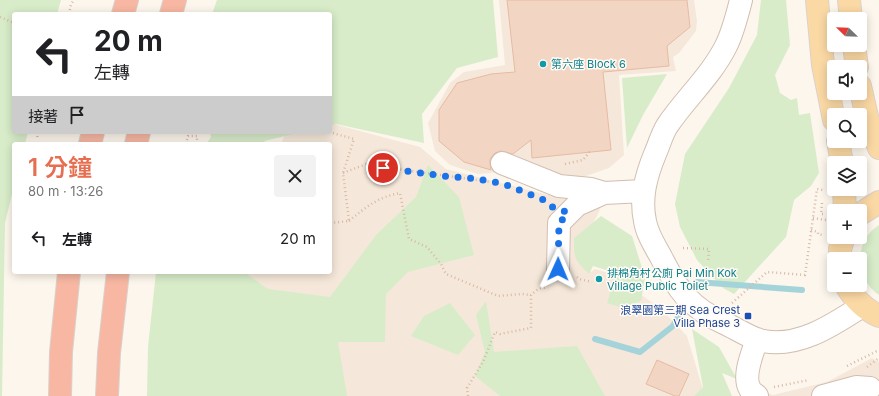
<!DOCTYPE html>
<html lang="zh-TW">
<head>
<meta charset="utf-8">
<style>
  :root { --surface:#fff; --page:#f2f2f2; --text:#202124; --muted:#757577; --accent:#e76f51 }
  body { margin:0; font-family:Inter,"Noto Sans TC",sans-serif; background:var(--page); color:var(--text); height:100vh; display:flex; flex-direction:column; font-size:15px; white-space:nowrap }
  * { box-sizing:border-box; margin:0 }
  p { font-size:13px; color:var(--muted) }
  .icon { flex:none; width:22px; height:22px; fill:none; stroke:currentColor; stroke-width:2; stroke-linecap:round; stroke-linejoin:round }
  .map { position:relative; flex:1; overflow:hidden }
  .panel { position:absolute; left:12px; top:142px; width:320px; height:132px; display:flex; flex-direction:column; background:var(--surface); border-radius:4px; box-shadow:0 2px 10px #0003 }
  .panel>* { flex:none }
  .hud { position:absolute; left:12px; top:12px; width:320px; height:122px; border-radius:4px; box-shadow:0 2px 10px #0003; background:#fff; color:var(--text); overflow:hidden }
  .needle { width:26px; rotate:293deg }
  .buttons { position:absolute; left:827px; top:12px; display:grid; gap:8px }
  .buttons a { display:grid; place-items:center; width:40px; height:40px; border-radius:4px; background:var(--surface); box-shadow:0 2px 10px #0003; font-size:20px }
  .pin { position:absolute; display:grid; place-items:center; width:34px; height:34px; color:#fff; margin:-17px; border:2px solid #fff; border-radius:50%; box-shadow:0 1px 4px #0007 }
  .me { position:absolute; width:44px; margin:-22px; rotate:1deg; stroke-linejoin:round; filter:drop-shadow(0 0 3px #0008) }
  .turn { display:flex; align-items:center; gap:14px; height:84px; padding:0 16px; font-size:18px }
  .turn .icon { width:52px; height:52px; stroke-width:2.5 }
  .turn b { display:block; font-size:28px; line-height:34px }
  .then { display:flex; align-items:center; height:38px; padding:0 16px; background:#0003; gap:8px; font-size:15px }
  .round { display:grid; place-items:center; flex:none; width:42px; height:42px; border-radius:4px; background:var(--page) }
  .summary { display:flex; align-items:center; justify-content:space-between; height:68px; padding:0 16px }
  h1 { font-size:24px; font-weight:600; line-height:30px; color:var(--accent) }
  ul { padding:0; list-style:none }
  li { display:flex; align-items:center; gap:12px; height:56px; padding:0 16px }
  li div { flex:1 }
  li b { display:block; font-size:15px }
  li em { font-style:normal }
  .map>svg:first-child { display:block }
</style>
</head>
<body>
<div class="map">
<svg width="879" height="396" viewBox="0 0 879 396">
  <rect width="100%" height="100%" fill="#fdf6ec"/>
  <!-- residential -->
  <path fill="#f5e8da" d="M499 0H694L697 21 696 31 679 53 673 57 676 71 619 75 624 155 609 168 583 177H557L499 172 478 174 450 165 435 151 428 123 450 83 464 72 505 65Z
    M330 123 420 147 446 169 552 196 604 200 597 216 578 248 591 272 595 269 612 274 661 309 687 336 705 396H222L237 272H330V144H281L286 132H330Z
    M872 358 879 362V396H748L738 382 773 395 827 382Z"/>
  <!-- green -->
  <path fill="#d8ecc9" d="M0 0H61L57 14H14V132H28L25 144H14V186L5 223 2 396H0Z
    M217 0H493L498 57 457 68 422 114 424 143 336 124 330 125V14H212Z
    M761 0H786L790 45 775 75 780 93 791 100 797 98 799 115 810 113 819 173 811 186 794 200 786 237 734 294 723 288 697 260 680 227 675 204 685 154 729 88 757 35Z
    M667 74 643 115 627 148 622 78Z
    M210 132H302L264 141 269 144H206L211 137Z
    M428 165 459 197 474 255 408 272 386 294 385 342H338L347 396H147L148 347 156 272H247V274L268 289 330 297 376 235 416 197Z
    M601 216 632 236 645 277 641 301 623 308 607 303 616 273 593 266 589 274C574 259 574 259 574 238Z
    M879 225V295C855 279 853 241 879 225Z
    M486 301 494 352 577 346 605 396H500L475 376 485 352 476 315Z
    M450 303 475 335 458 355 411 336 424 316Z
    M692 329 719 347 737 379 722 373 732 396H694L703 387Z"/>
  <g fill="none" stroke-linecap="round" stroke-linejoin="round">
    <!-- stream -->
    <path stroke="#a5d3da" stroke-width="6" d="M595 339 640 352 673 326 697 282 802 290"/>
  </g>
  <!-- building -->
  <path fill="#f3d5c3" stroke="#e6bba3" d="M507 0H687L690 27 667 46 669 66 603 72 611 150 532 158 531 140 513 154 501 151 495 153 490 159V164L491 170 464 162 439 141V110L457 83 491 74 515 72Z
    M657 360 689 374 679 396H675L646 384Z"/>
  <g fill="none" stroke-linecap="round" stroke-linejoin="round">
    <!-- minor casing -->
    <g stroke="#d1beb0" stroke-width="24">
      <path id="minor" d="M741 0C737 16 733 32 726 46 711 76 685 99 667 126 662 134 659 145 655 154 646 176 640 198 645 221 647 234 655 246 661 257 677 289 690 308 724 323 735 328 747 336 759 340 796 350 833 325 862 306
        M502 163 559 186 591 189 604 193 643 191
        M558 269 559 223 577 205 604 193
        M757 396C755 394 751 392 750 389 742 376 753 352 757 339
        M823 396 856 387 870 388"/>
    </g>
    <!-- major casing -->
    <g stroke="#dad1cd" stroke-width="24">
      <path id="major" d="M817 0 823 65 834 120
        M849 0 851 19
        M854 45 857 67
        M860 86 867 117 879 148
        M838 141 842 163
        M844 189 845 211
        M860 214 879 202
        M840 259V249L844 237
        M846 285C854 299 864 309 879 316"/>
    </g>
    <!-- highway casing -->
    <g stroke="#dad1cd" stroke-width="24">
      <path id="highway" d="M123 14 127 0
        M171 14 175 0
        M90 144 93 132
        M136 144 139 132
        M60 396 61 352 69 272
        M107 396 109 353 118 272"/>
    </g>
    <!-- path -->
    <path stroke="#d9b8a5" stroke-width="2.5" stroke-dasharray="1 3" stroke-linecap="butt" d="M69 14 71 4 74 0
      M0 17 14 23
      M37 132V135L38 139
      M329 132 354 139 343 173 349 221 330 223
      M186 144 188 136H197V144
      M565 164 583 160 591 150
      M343 173 369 163 383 167 491 182
      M822 203 821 214H825
      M813 218 826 220
      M349 221C366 207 378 197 400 193L409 239 427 247 441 264 446 274 498 296 522 294 531 295
      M811 230 818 232V234L822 235
      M683 248 709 249 708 262
      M577 277 579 279 592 282
      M732 303 767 272 805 275 817 189 823 190
      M847 366 879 350
      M867 367 879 358
      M774 387 809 380
      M468 396 467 388 483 362 495 332 500 334 531 328V295L538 289 547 287"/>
    <!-- minor -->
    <use href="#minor" stroke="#fff" stroke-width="22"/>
    <!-- major -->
    <use href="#major" stroke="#fbd9a5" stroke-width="22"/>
    <!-- highway -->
    <use href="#highway" stroke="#f7b7a3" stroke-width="22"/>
  </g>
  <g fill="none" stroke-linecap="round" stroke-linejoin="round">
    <!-- route -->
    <path stroke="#1a73e8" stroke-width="7" stroke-dasharray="0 12.6" d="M383 168 444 176 478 179 504 184 544 200 550 206 564 211 568 214 559 223 558 269"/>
  </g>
  <!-- markers -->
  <g fill="#0f9aa8" stroke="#fffaf3" stroke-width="1.5">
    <circle cx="543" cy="64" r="4"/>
    <circle cx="599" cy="279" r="4"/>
  </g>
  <rect fill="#1a4fb4" stroke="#fffaf3" stroke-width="1.5" x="744" y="312" width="8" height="8" rx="2"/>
  <g text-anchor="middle" stroke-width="3" stroke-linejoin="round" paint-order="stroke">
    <!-- culture labels -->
    <g font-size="11" fill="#0d838f" stroke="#fffaf3" text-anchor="start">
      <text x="551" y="68">第六座 Block 6</text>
      <text x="607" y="277">排棉角村公廁 Pai Min Kok<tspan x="607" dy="13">Village Public Toilet</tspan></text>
    </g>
    <!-- transit labels -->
    <g font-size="11" fill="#164399" stroke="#fffaf3" text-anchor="end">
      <text x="740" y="314">浪翠園第三期 Sea Crest<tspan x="740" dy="13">Villa Phase 3</tspan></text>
    </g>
  </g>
</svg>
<div class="buttons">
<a><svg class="needle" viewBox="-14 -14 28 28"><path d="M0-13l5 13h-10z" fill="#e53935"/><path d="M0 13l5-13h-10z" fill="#757577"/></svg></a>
<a><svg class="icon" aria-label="sound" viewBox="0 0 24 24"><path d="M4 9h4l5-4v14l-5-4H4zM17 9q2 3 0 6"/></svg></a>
<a><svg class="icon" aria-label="search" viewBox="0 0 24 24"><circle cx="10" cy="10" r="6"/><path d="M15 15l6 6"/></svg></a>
<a><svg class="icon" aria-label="layers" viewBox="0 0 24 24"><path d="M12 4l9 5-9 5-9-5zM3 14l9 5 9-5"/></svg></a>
<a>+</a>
<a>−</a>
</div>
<div class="pin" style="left:383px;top:168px;background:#d93025"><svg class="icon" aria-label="arrive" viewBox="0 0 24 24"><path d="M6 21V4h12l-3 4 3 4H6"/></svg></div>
<svg class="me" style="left:558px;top:269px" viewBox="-20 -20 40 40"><path d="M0-17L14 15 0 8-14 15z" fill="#1a73e8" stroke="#fff" stroke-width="4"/></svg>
<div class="hud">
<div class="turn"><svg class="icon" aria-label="left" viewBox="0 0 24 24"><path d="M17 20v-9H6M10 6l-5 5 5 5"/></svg><div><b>20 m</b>左轉</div></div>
<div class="then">接著<svg class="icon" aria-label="arrive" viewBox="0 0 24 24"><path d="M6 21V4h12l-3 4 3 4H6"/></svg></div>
</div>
<section class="panel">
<div class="summary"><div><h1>1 分鐘</h1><p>80 m · 13:26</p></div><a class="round"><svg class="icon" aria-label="close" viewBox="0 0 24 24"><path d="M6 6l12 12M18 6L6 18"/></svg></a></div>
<ul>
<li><svg class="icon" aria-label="left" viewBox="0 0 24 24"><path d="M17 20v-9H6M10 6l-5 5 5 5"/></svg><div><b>左轉</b></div><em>20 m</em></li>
</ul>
</section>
</div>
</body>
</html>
